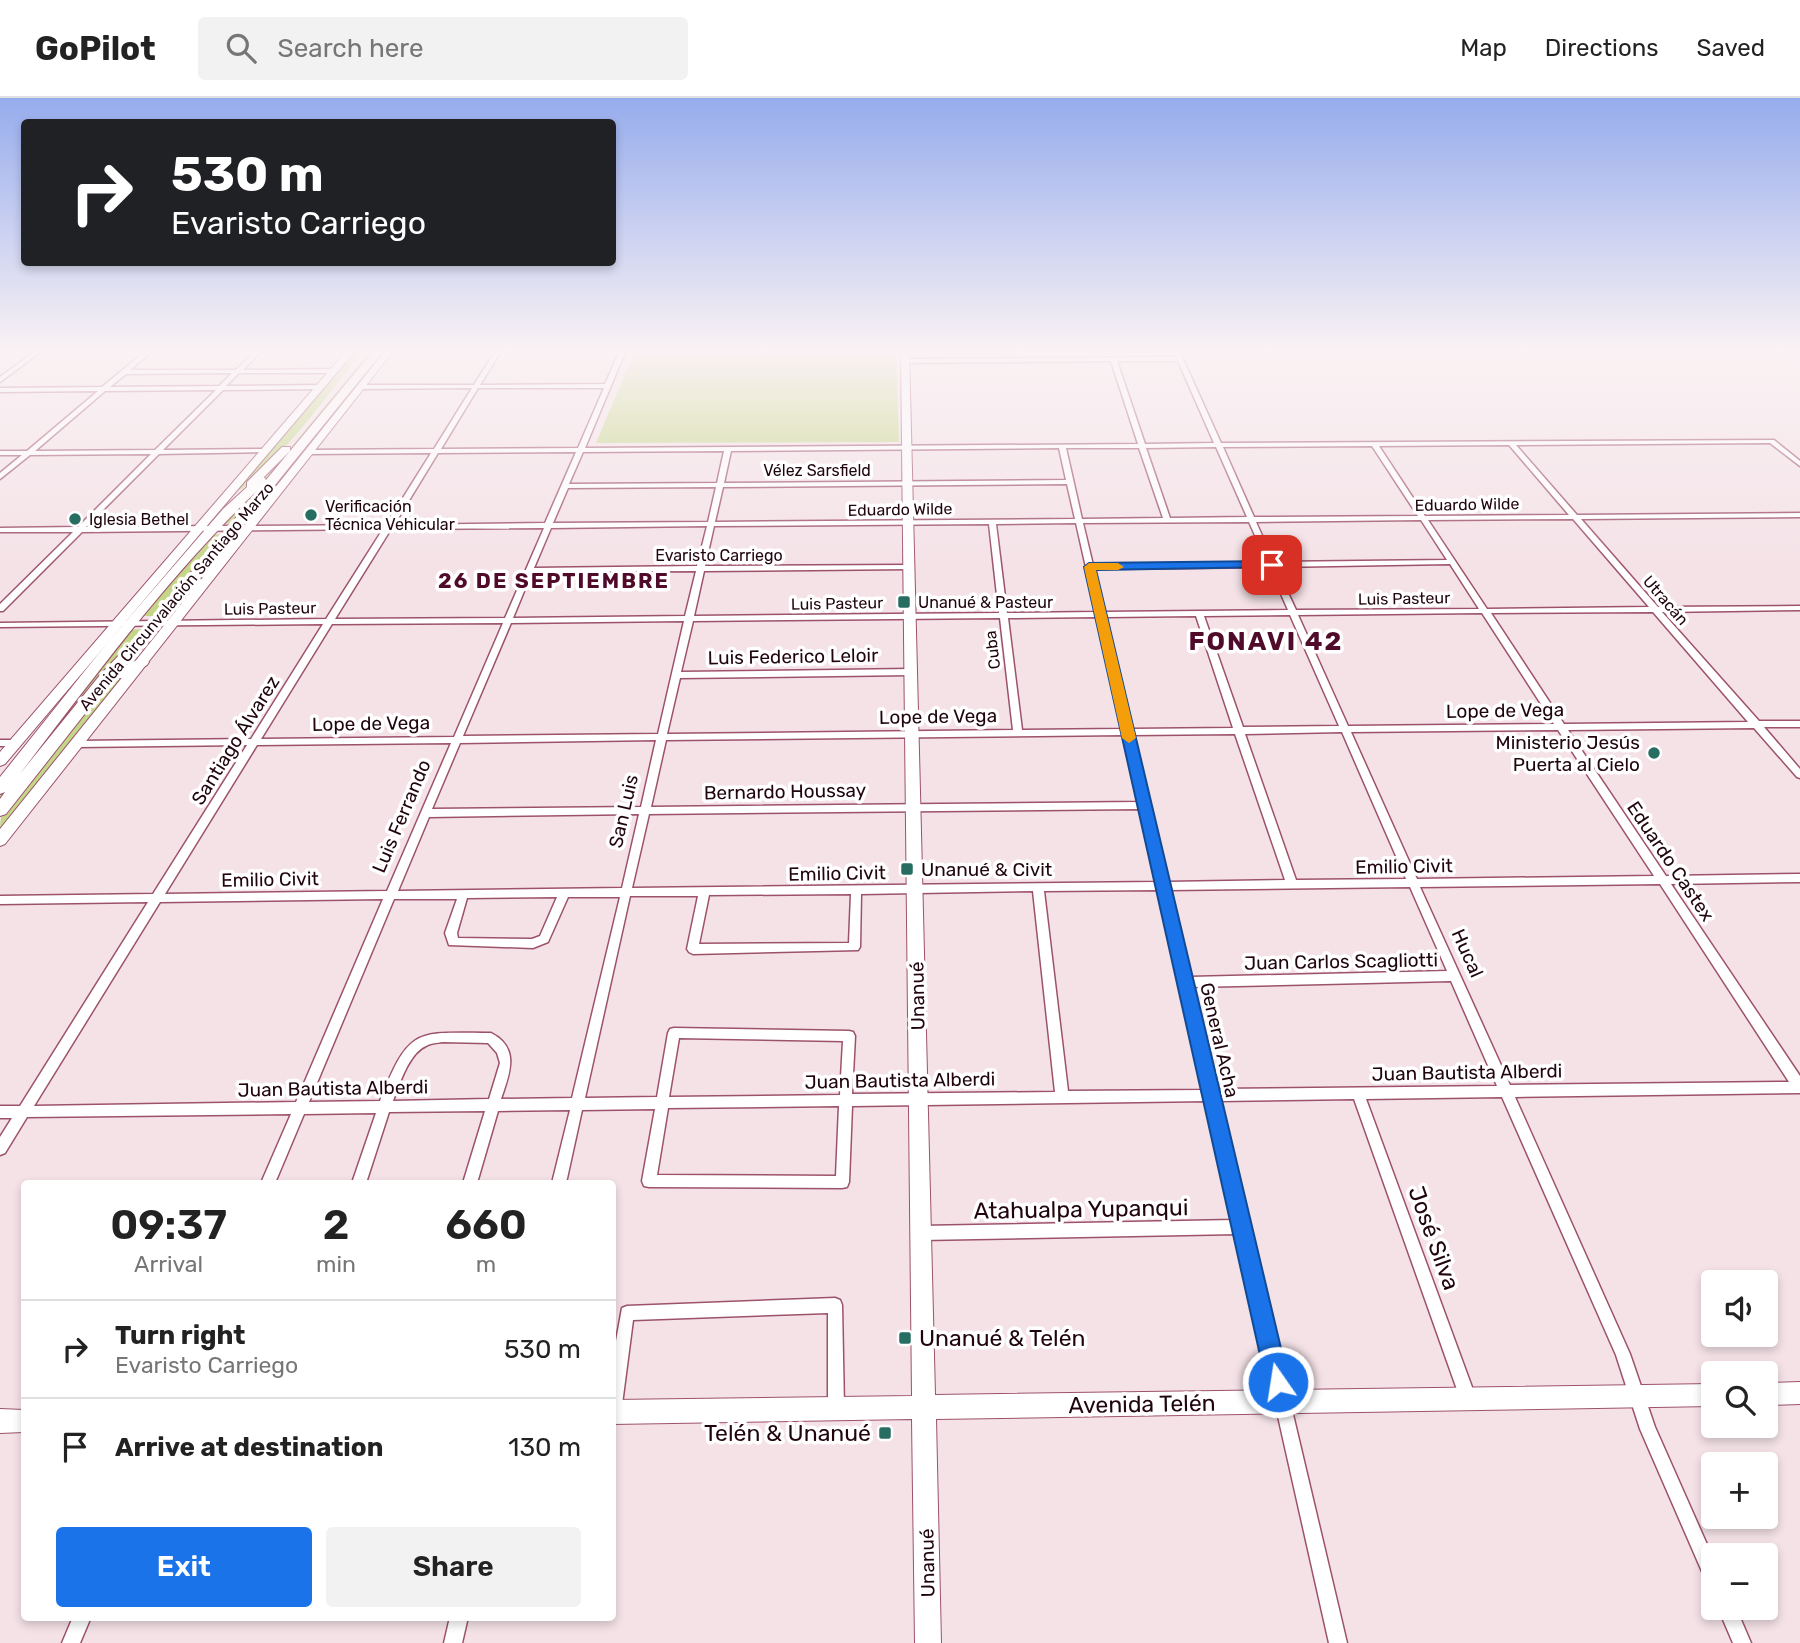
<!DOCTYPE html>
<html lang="en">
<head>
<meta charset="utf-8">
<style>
  :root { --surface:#fff; --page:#f2f2f2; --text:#222; --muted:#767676; --line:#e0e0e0; --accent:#1a73e8 }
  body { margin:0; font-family:Rubik,sans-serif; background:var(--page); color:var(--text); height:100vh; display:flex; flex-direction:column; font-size:26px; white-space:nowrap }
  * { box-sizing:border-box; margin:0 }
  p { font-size:23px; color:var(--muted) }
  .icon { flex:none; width:38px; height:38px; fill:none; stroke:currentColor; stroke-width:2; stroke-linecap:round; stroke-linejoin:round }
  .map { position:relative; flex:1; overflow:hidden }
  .side { position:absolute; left:21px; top:1082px; width:595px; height:441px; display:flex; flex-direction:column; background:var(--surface); border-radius:7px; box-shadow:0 4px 10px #0003 }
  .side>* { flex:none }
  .top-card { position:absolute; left:21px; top:21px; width:595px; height:147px; border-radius:7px; box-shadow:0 4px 10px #0003; background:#202124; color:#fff; overflow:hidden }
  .buttons { position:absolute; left:1701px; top:1172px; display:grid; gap:14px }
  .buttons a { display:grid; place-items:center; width:77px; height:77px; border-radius:7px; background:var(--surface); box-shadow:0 4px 10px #0003; font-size:35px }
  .pin { position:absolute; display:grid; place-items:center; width:60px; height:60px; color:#fff; margin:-30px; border-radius:14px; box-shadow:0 4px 10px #0006 }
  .me { position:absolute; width:77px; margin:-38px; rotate:347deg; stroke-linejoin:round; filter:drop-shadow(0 0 5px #0008) }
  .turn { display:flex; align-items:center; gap:24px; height:147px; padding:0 35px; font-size:32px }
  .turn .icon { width:91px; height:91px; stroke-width:2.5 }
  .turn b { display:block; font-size:49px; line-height:60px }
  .eta { display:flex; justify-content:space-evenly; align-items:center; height:119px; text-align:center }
  .eta b { font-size:42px; font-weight:600; line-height:49px }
  .cta { display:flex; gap:14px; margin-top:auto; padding:14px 35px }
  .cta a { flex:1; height:80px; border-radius:7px; background:var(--accent); color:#fff; font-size:28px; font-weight:600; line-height:80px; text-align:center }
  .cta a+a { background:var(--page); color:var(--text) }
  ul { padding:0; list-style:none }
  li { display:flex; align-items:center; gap:21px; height:98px; padding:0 35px; border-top:2px solid var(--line) }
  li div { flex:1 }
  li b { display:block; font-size:26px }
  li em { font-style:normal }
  header { display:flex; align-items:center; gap:42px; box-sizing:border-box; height:98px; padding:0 35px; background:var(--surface); border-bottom:2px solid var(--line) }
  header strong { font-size:33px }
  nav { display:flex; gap:38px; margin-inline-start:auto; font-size:24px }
  .search { width:490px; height:63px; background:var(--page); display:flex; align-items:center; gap:18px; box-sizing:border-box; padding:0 24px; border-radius:7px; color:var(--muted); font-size:26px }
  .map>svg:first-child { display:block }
</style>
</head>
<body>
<header>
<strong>GoPilot</strong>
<div class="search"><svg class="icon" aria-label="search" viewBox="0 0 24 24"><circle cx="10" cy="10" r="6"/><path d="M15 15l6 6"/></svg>Search here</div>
<nav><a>Map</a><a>Directions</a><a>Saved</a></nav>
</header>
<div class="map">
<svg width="1800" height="1545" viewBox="0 0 1800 1545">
  <rect width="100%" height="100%" fill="#f4e2e7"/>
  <!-- green -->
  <path fill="#c4d787" d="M355 252H364C337 284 267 382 233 395Z
    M371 252H375L236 425 223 426 255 393Z
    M635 252H896L899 344 596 345Z
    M225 436 157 518H143L212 437Z
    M145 531 0 704V696L116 550 131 532Z
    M127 575 0 736C0 731 0 725 1 720 11 695 104 588 127 575Z"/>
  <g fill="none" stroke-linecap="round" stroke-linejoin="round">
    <!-- street casing -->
    <g stroke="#9d526c" stroke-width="3">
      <path id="street" d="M37 252H43L0 284V279Z
        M147 252H153L130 272H236L256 252H262L243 272 334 271 337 273 334 275H239L226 288 320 287 323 289 320 291 223 292 163 352 265 351 267 352V354L159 356 86 429 386 427 431 355 309 356 306 354 309 352 434 351 472 290 361 291 358 289 361 287H474L496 252H502L480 287 605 286 620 252H626L585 350 1138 346 1111 263 905 265 902 263 905 261 1176 259 1173 252H1179L1221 345 1774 342 1800 363V368L1770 345 1516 347 1577 417 1800 415V419L1581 421 1658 509 1800 508V512L1662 514 1759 623H1800V629H1764L1800 671V680L1797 679 1754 630 1568 632 1666 778 1800 776V784L1671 786 1800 978V995L1515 999 1630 1256 1655 1329 1713 1460V1487L1707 1485 1640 1331 1616 1257 1502 999 1366 1001 1476 1300 1473 1305 1468 1308 1463 1305 1460 1300 1354 1001 1219 1003 1347 1545H1329L1237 1136 921 1142 916 1140 914 1135 916 1130 921 1128 1234 1122 1207 1003 852 1008 849 1084 847 1089 842 1090 649 1089 644 1088 642 1083 655 1011 582 1012 566 1085H552L570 1012 498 1013 477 1085H463L485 1013 389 1014 366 1085H352L376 1015 304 1016 275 1085H261L291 1016 27 1019 5 1055 0 1057V1039L12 1020H0V1008H20L148 804 0 806V798L153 796 247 647 77 649 72 646 77 643 251 641 323 526 0 529V525L326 521 383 431 82 434 3 513H0V506L73 434H0V430L78 429 151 356 30 357 0 381V375L22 357H0V353H27L98 293 0 294V290L102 289ZM1117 263H1178L1214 345 1145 346ZM232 275 219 288 110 289 126 276ZM478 290H604L578 350 441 351ZM216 292 155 352 35 353 105 293ZM1509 347 1569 417 1425 418 1379 348ZM1372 348 1418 418 1254 419 1223 349ZM1216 349 1247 419 1170 420 1146 350ZM1059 350 1066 382 724 385 731 353ZM1066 350H1139L1163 420 1082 421ZM724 353 717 385 569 386 583 354ZM576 354 545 425 394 427 438 355ZM1067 386 1075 421 715 424 723 389ZM716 389 708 424 553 425 568 390ZM1573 421 1649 509 1487 511 1428 422ZM1421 422 1447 462 1274 464 1256 424ZM1249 424 1267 464 1093 467 1083 425ZM1076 425 1096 514 1007 515 996 426ZM989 426 999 515 694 518 704 473 909 471 913 469 909 467 705 468 714 428ZM707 428 697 468 534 470 551 430ZM544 430 505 520 335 521 391 431ZM1450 466 1479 511 1296 512 1276 469ZM1269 469 1288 512 1104 514 1094 471ZM696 473 685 518 513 520 532 474ZM1653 514 1748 624 1564 626 1491 515ZM1482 515 1554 626 1348 628 1298 517ZM1290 517 1339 628 1243 629 1204 518ZM1196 518 1233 630 1132 631 1106 519ZM1097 519 1123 631 1022 632 1008 520ZM1000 520 1013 632 667 636 680 580 911 577 915 574 911 571 681 574 693 523ZM684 523 658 636 463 638 511 525ZM503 525 454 639 261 641 332 526ZM1558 632 1654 778 1417 781 1351 634ZM1342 634 1406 781 1296 782 1245 636ZM1235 636 1285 782 1168 784 1133 637ZM1124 637 1139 704 651 709 666 642ZM656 642 641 709 432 711 460 645ZM451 645 387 793 165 796 257 647ZM1141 711 1157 784 632 790 649 716ZM639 716 622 790 398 793 429 719ZM1660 786 1789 984 1510 987 1420 789ZM1410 789 1447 873 1190 879 1170 792ZM1159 792 1204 992 1068 993 1044 793ZM1033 793 1055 994 852 996 855 938 853 934 849 933 674 930 670 931 668 935 657 999 585 1000 630 798H698L687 851 689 854 693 856 858 852 860 849 861 796ZM851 796 849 845 699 846 709 797ZM557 799 540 838 532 841 458 840 457 835 467 800ZM568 799H620L572 1000 501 1001C509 977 521 950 491 935 416 935 410 927 380 1003L309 1004 394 801H457L445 835 449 847 533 850 548 844ZM383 801 296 1004 34 1008 160 804ZM1451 883 1497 988 1217 991 1192 889ZM679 940 843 943 840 997 669 999ZM443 944 488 945 497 955 500 965 489 1001 393 1003C399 987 409 955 426 948 431 945 437 945 443 944ZM839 1008 836 1078 657 1077 668 1010Z
        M0 642H16L21 645 16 648H0Z
        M835 1200 840 1202 842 1207 844 1310 841 1315 836 1318 831 1315 828 1310V1215L633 1222 621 1314 618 1319 612 1322V1265L622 1210 627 1208Z
        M1718 1510H1736L1751 1545H1733Z
        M73 1519H91L80 1545H62Z
        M450 1519H468L462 1545H444Z"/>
    </g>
    <!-- secondary casing -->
    <g stroke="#9d526c" stroke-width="2">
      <path id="secondary" d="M347 252H356L5 666 0 668V654Z
        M386 252H394L5 746 0 748V731Z
        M901 252H909L935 1297 1713 1286V1308L936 1321 941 1545H915L912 1321 612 1326V1302L912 1298Z
        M1800 1284V1306L1766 1307V1285Z
        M0 1311 24 1312V1334L0 1335Z"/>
    </g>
    <!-- primary casing -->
    <g stroke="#9d526c" stroke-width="2">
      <path id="primary" d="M374 252H384L154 537 126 567 142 560 149 564 147 567 122 580H113L6 716 0 718V701L5 694 0 696V679L107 545 223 411 247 389V384L282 349H290V353L264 379 266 382ZM264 386 144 531 100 577 19 677C96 577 172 473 264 386Z"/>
    </g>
    <!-- street -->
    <use href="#street" fill="#fff" fill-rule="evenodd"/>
    <!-- secondary -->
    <use href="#secondary" fill="#fff" fill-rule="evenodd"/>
    <!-- primary -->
    <use href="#primary" fill="#fff" fill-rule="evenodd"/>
  </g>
  <!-- sky -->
  <linearGradient id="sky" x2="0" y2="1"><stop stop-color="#96aced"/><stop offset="0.54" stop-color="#faf2f4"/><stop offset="1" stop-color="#faf2f4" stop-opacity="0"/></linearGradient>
  <rect width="1800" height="468" fill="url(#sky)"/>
  <!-- route -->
  <path fill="#1a73e8" stroke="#114b97" stroke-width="2" d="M1272 463 1277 467 1276 469 1096 472 1289 1284 1286 1292 1278 1295 1270 1292 1266 1284 1084 469 1089 465Z"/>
  <!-- slow -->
  <path fill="#f59e0b" d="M1089 465H1118L1124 469 1118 472H1096L1136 640 1129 645 1122 640 1084 469Z"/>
  <!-- markers -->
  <g fill="#286d61" stroke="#fff" stroke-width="2.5">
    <circle cx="311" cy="417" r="7"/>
    <circle cx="75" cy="421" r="7"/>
    <rect x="897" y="497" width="14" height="14" rx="3.5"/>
    <circle cx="1654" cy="655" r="7"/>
    <rect x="900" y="764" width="14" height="14" rx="3.5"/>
    <rect x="898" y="1233" width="14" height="14" rx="3.5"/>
    <rect x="878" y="1328" width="14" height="14" rx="3.5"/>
  </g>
  <g text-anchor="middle" stroke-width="7" stroke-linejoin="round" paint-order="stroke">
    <!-- far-street labels -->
    <g font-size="16" fill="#20050f" stroke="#fff">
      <text x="817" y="378">Vélez Sarsfield</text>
      <text transform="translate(1467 406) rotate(-1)" y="6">Eduardo Wilde</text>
      <text transform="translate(900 411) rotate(-1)" y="6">Eduardo Wilde</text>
      <text x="719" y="463">Evaristo Carriego</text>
      <text transform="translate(176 498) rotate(-50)" y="6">Avenida Circunvalación Santiago Marzo</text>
      <text transform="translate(1404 500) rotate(-1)" y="6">Luis Pasteur</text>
      <text transform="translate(1666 502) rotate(49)" y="6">Utracán</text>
      <text transform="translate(837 505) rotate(-1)" y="6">Luis Pasteur</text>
      <text transform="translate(270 510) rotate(-1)" y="6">Luis Pasteur</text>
      <text transform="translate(992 552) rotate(-97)" y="6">Cuba</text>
    </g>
    <!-- far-poi labels -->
    <g font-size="16" fill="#20050f" stroke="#fff" text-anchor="start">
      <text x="325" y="414">Verificación<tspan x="325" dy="18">Técnica Vehicular</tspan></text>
      <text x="89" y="427">Iglesia Bethel</text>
      <text x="918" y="510">Unanué &amp; Pasteur</text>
    </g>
    <!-- street labels -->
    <g font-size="19" fill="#20050f" stroke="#fff">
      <text transform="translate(793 558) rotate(-1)" y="7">Luis Federico Leloir</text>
      <text transform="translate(1505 612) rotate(-1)" y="7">Lope de Vega</text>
      <text transform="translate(938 618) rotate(-1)" y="7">Lope de Vega</text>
      <text transform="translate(371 625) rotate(-1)" y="7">Lope de Vega</text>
      <text transform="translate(235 642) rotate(-58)" y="7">Santiago Álvarez</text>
      <text transform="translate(785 693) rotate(-1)" y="7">Bernardo Houssay</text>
      <text transform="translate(623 713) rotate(-77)" y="7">San Luis</text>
      <text transform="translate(401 718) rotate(-67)" y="7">Luis Ferrando</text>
      <text transform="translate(1671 763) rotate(56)" y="7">Eduardo Castex</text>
      <text transform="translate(1404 768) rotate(-1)" y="7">Emilio Civit</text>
      <text transform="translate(837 775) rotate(-1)" y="7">Emilio Civit</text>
      <text transform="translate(270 781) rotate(-1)" y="7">Emilio Civit</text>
      <text transform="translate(1468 855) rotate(66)" y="7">Hucal</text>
      <text transform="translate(1341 863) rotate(-1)" y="7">Juan Carlos Scagliotti</text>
      <text transform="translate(917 898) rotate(-91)" y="7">Unanué</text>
      <text transform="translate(1220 942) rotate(77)" y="7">General Acha</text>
      <text transform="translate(1467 974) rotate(-1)" y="7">Juan Bautista Alberdi</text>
      <text transform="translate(900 982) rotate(-1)" y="7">Juan Bautista Alberdi</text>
      <text transform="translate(333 990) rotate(-1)" y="7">Juan Bautista Alberdi</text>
      <text transform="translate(927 1465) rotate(-91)" y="7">Unanué</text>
    </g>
    <!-- poi labels -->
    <g font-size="19" fill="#20050f" stroke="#fff" text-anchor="end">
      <text x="1640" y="651">Ministerio Jesús<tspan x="1640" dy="22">Puerta al Cielo</tspan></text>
      <text x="921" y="778" text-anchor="start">Unanué &amp; Civit</text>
    </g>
    <!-- far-district labels -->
    <g font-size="21" font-weight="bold" letter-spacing="2" fill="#510b2a" stroke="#fff">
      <text x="554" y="490">26 DE SEPTIEMBRE</text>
    </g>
    <!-- near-street labels -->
    <g font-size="23" fill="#20050f" stroke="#fff">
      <text transform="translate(1081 1111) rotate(-1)" y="8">Atahualpa Yupanqui</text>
      <text transform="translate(1434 1140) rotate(70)" y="8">José Silva</text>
      <text transform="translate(1142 1306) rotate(-1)" y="8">Avenida Telén</text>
    </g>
    <!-- near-poi labels -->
    <g font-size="23" fill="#20050f" stroke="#fff" text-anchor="start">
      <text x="919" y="1248">Unanué &amp; Telén</text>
      <text x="871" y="1343" text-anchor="end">Telén &amp; Unanué</text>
    </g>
    <!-- district labels -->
    <g font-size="26" font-weight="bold" letter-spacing="2" fill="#510b2a" stroke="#fff">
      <text x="1266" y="552">FONAVI 42</text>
    </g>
  </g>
</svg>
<div class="buttons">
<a><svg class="icon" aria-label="sound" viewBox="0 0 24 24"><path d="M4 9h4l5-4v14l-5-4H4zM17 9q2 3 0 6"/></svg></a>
<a><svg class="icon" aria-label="search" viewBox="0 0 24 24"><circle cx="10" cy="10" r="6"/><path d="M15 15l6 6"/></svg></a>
<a>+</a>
<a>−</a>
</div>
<div class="pin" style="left:1272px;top:467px;background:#d93025"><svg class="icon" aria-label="arrive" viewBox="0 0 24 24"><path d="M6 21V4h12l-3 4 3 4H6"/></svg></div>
<svg class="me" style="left:1278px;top:1284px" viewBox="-20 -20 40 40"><circle r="17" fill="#1a73e8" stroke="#fff" stroke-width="3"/><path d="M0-11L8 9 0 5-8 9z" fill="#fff"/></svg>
<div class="top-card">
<div class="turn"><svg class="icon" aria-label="right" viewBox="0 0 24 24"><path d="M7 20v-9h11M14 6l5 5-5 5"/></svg><div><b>530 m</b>Evaristo Carriego</div></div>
</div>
<section class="side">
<div class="eta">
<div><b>09:37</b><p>Arrival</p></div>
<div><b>2</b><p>min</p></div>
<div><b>660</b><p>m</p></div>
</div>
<ul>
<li><svg class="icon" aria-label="right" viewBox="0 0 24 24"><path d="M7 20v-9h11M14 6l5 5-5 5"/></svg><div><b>Turn right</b><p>Evaristo Carriego</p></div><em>530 m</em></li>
<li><svg class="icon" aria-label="arrive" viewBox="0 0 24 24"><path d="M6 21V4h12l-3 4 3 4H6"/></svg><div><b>Arrive at destination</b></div><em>130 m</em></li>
</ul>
<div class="cta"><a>Exit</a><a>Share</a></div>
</section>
</div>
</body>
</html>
